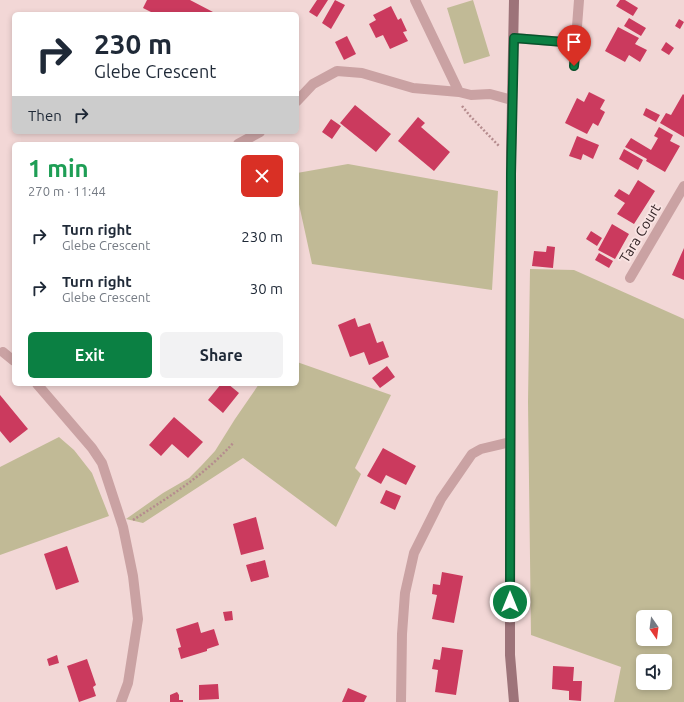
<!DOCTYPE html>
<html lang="en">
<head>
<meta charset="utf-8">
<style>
  :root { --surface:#fff; --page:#f2f2f3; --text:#1f2937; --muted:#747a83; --accent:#0b8043 }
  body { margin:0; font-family:Ubuntu,sans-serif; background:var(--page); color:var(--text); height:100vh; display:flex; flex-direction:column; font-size:15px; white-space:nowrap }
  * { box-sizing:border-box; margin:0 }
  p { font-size:13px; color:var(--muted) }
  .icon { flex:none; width:22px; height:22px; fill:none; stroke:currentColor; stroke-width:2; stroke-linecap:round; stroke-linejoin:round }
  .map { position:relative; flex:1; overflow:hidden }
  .side { position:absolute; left:12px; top:142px; width:287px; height:244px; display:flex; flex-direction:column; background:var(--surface); border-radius:6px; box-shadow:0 2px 6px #0003 }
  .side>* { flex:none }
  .top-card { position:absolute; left:12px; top:12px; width:287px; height:122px; border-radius:6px; box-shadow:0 2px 6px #0003; background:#fff; color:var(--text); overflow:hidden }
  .needle { width:26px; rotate:166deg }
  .fabs { position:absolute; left:636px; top:610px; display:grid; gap:8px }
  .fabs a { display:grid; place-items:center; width:36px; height:36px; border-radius:6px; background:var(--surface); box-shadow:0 2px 6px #0003; font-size:20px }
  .pin { position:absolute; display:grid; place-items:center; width:34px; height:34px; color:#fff; margin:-41px -17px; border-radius:50% 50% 50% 0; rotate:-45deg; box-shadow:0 0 4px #0007 }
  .pin .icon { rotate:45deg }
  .me { position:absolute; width:44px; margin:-22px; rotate:0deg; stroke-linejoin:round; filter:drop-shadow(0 0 3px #0008) }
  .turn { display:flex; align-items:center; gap:14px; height:84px; padding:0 16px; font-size:18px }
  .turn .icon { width:52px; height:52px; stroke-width:2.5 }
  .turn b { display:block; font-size:28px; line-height:34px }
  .then { display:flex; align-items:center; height:38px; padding:0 16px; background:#0003; gap:8px; font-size:15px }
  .round { display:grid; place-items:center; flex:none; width:42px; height:42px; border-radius:6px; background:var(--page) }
  .headline { display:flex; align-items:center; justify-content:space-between; height:68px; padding:0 16px }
  h1 { font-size:24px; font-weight:700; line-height:30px; color:#1e9e55 }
  .action { display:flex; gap:8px; margin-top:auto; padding:8px 16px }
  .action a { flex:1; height:46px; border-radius:6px; background:var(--accent); color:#fff; font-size:16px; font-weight:700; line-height:46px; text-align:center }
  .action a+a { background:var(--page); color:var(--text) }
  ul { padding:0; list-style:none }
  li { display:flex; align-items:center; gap:12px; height:52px; padding:0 16px }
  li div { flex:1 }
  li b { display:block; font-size:15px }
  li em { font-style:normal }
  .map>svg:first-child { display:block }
</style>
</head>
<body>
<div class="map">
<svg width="684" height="702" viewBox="0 0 684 702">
  <rect width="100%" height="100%" fill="#f2d7d6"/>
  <!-- green -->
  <path fill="#c1ba96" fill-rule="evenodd" d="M473 0 490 56 464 64 447 8Z
    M348 164 498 191 492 290 312 264 297 195V173Z
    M530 269 574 270 684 319V702H614L621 667 531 635 528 402ZM643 617H665V639H643ZM643 661H665V683H643Z
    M297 362 391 395 355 468 361 474 336 527 243 458 143 523 126 519 163 493 189 478 202 465 215 451 235 419 259 384H297Z
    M59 437 74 450 92 473 109 516 0 555V467Z"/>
  <!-- building -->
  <path fill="#cb3a5e" d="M147 0H190L213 12 212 14H155L143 8Z
    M317 0H328L317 17 309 12Z
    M335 0 345 5 331 29 322 23Z
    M620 0H625L638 8 633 16 616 6Z
    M391 6 398 20 401 18 407 31 403 32 408 41 390 49 383 35 376 38 369 24 376 20 373 15Z
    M629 18 646 28 641 36 624 26Z
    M679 19 684 22 680 29 675 26Z
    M618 27 639 38 635 44 647 50 640 62 629 55 625 62 605 51Z
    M347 36 356 54 344 60 335 42Z
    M666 42 674 48 669 55 661 50Z
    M589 92 605 100 600 109 605 112 598 126 593 123 587 134 565 123 577 98 584 102Z
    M683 94 684 95V137L660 123 666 113 671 115Z
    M355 105 391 134 376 152 340 123Z
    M646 108 660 115 656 122 643 115Z
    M418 117 425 123 421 127 450 152 434 171 398 141Z
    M331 119 341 126 332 139 322 132Z
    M659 127 673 135 670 141 680 146 665 172 646 161 647 159 625 147 631 138 651 150 658 138 654 136Z
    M577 136 599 145 593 159 583 154 581 160 569 156Z
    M624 149 643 160 638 170 619 159Z
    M638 180 655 191 634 224 617 214 625 203 614 196 619 189 629 195Z
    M612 224 629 234 615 259 598 250Z
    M591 231 602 238 597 246 586 239Z
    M547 246 555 247 553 268 532 266 534 251 546 252Z
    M684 248V280L672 275Z
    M599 253 613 261 609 268 595 260Z
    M355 318 358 327 370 323 377 343 383 341 389 357 369 365 364 352 350 357 338 325Z
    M387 366 395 377 380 388 372 378Z
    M221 384H228L239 393 223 413 208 400Z
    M0 395 28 429 10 443 0 431Z
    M174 417 203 442 188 458 172 444 161 456 149 445Z
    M383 448 416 466 406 485 386 475 381 484 367 476Z
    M386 490 401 496 395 510 380 503Z
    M256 517 264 549 241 555 233 524Z
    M67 546 79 582 56 590 44 554Z
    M265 560 269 577 251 582 246 565Z
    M442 572 463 576 454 623 432 619 437 595 432 594 433 584 440 585Z
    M232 611 233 620 225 621 223 612Z
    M198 622 201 633 214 629 219 645 207 649V651L181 659 178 648 181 647 176 629Z
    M442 647 463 650 456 695 435 692 438 670 432 669 434 659 440 660Z
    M57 655 59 663 49 666 47 659Z
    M87 659 96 685 93 687 96 696 79 702 67 666Z
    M553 666 574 667 573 681H582L581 701 569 700V691L552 689Z
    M218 684 219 699 199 700V685Z
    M348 688 367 696 364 702H342Z
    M177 692 179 695V700H183V702H170V695Z"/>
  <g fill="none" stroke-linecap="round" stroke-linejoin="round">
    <!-- path -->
    <path stroke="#b58c8e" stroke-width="2.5" stroke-dasharray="2 2" stroke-linecap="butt" d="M462 106 471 117 499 146
      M133 520C169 497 205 475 234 442"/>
    <!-- minor -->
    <path stroke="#caa2a3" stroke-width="10" d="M415 0 459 92 471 95 490 94 512 100
      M514 38 576 43
      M574 66 579 0
      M297 101 313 84 337 71 362 73 413 88 459 92
      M238 144 260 132
      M630 278 684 186
      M3 352 14 361
      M37 384 92 448 102 463 123 527 133 576 138 619 128 683 121 702
      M401 702 402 634 405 593 414 553 441 499 472 454 481 449 510 442"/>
    <!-- secondary -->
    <path stroke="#9d7379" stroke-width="10" d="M514 702 510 655V589L511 152 514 0"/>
  </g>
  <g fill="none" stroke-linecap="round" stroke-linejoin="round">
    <!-- route casing -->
    <g stroke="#07532c" stroke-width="10">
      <path id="route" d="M510 602 511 174 514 38 576 43 574 66"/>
    </g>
    <!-- route -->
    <use href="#route" stroke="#0b8043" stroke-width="7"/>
  </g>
  <g text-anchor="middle" stroke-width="4" stroke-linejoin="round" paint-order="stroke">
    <!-- street labels -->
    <g font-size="14" fill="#342527" stroke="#f9e3e2">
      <text transform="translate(640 233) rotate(-59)" y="5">Tara Court</text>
    </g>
  </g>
</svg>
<div class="fabs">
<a><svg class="needle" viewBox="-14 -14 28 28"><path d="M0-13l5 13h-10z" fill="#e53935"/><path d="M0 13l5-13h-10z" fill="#747a83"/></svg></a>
<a><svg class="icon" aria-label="sound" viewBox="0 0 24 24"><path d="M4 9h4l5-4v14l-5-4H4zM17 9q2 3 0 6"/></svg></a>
</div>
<div class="pin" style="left:574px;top:66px;background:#d93025"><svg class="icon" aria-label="arrive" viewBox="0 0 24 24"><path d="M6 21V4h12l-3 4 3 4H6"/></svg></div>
<svg class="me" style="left:510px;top:602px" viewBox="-20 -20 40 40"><circle r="17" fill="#0b8043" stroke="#fff" stroke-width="3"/><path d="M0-11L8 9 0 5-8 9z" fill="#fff"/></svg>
<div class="top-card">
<div class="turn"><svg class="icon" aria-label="right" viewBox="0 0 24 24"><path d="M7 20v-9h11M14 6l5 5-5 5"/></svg><div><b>230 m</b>Glebe Crescent</div></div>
<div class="then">Then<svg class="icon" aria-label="right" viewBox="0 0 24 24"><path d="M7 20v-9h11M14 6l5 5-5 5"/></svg></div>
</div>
<section class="side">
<div class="headline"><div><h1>1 min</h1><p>270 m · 11:44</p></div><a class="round" style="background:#d93025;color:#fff"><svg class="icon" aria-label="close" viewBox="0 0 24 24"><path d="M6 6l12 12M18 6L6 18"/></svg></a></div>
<ul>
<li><svg class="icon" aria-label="right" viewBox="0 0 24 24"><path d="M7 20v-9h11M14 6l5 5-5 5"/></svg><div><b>Turn right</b><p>Glebe Crescent</p></div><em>230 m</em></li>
<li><svg class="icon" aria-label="right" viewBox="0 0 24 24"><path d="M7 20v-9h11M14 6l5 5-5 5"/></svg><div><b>Turn right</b><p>Glebe Crescent</p></div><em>30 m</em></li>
</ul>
<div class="action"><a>Exit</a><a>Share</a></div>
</section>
</div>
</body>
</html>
